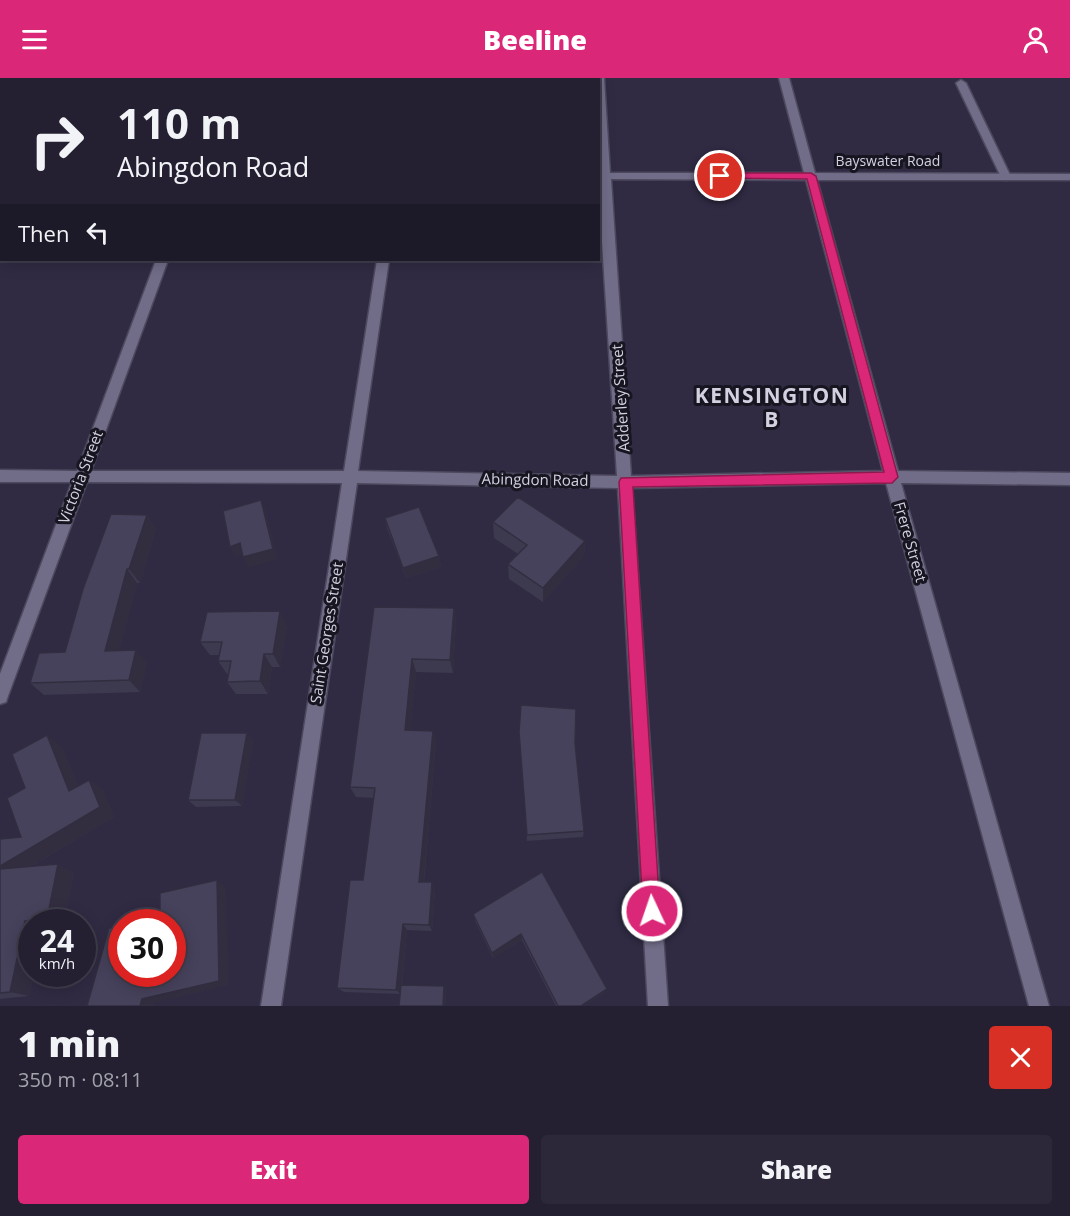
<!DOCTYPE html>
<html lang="en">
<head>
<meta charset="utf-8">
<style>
  :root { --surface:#242032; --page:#2c283a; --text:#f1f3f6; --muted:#a3a3ac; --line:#413e4d; --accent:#db2777 }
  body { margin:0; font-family:"Open Sans",sans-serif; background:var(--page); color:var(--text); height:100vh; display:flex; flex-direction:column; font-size:22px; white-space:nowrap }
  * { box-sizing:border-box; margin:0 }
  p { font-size:20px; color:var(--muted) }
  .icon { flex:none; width:33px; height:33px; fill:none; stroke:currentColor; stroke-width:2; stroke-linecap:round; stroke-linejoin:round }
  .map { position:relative; height:928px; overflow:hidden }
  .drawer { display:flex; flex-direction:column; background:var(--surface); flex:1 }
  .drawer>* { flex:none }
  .banner { position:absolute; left:0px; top:0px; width:600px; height:183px; box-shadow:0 3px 15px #0003,0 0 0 2px var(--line); background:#242032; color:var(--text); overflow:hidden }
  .speed { position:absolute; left:18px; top:831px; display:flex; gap:12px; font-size:30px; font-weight:700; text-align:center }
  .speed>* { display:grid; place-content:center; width:78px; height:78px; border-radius:50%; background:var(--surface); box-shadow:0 3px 15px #0003,0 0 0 2px var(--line); line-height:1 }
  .speed small { font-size:15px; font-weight:400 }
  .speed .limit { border:9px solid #d22; background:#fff; color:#111 }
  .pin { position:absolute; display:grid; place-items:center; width:51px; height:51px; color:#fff; margin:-26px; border:3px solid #fff; border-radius:50%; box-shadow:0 2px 6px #0007 }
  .me { position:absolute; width:66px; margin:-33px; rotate:357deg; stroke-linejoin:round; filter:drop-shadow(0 0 4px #0008) }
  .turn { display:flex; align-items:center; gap:21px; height:126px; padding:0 18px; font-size:27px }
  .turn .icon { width:78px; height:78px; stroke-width:2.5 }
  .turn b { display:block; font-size:42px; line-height:51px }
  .then { display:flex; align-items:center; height:57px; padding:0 18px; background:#0003; gap:12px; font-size:22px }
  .round { display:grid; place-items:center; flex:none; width:63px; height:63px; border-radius:6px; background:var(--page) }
  .headline { display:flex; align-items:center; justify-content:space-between; height:102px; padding:0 18px }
  h1 { font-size:36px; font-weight:800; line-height:45px }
  .action { display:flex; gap:12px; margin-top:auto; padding:12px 18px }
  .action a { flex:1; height:69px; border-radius:6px; background:var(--accent); color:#fff; font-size:24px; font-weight:800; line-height:69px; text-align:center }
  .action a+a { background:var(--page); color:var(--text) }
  header { display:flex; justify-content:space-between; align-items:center; height:78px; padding:0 18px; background:var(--accent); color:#fff; font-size:27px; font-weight:800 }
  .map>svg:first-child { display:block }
</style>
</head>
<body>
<header><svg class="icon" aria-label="menu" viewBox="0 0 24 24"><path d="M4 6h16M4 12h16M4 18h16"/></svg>Beeline<svg class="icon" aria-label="person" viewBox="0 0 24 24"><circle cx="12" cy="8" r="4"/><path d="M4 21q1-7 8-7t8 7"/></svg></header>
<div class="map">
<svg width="1070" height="928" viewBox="0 0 1070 928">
  <rect width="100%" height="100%" fill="#302b43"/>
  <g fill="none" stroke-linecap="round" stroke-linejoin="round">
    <!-- service casing -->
    <g stroke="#4c485d" stroke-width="3">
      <path id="service" d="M961 2 966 5 1011 99 1010 101 1006 102 1001 99 956 5Z"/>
    </g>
    <!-- minor casing -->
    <g stroke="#4c485d" stroke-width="3">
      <path id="minor" d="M34 0H44L33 2Z
        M223 0H233V2H223Z
        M406 0H416V2H406Z
        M594 0H604L610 95H804L779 0H789L815 95 1070 96V102H817L898 393 1070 395V407L901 405 1049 928H1029L886 405 632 410 668 928H648L618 410 357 405 281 928H261L342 405 87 404 8 618 6 624 0 626V596L72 404H0V392L77 393 156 182H168L91 393H344L377 182H389L358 393 617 398 598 101V2ZM611 101 806 102 883 393 631 398Z
        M0 63H2L0 71Z
        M0 92H2V98H0Z"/>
    </g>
    <!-- service -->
    <use href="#service" fill="#716d89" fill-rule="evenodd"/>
    <!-- minor -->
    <use href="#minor" fill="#716d89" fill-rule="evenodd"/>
  </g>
  <!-- wall -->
  <path fill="#3d394f" d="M147 437 156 451 140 505H137L119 573 147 584 140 614 44 617 30 605 65 574Z
    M385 440 439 478 441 489 406 500 387 450Z
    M493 444 585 463 584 478 543 524 509 501 508 486 518 476 494 460Z
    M374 529 454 530 456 544 453 595 416 594 410 652 433 653 436 664 424 804 435 812 432 853 407 852 402 907 444 908 446 911 445 928H399L400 916 344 914 337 910 363 802 374 720 356 719 350 709Z
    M287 547 280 589H272L268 616H236L227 604 229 596H227L218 583 219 577H210L200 564Z
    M247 655 253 662 242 728 196 729 188 722Z
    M520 662 575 665 584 753 583 759 527 763Z
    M62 669 78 708 89 702 103 712 114 739 30 789 74 794 64 844H32V896H34L29 918 0 921V761L21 759 25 710Z
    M542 794 604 915 584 928H556L522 862 493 880 475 843 473 836Z"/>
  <!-- shaded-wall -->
  <path fill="#322e40" d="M261 422 266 433 278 481 248 490 243 479Z
    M147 437 156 451 140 505 129 491Z
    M585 463 584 478 543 524V510Z
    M240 465 245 476 235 479 230 469Z
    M439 478 441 489 406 500 403 490Z
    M127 491 137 505 116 585 105 573Z
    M454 530 456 544 453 595 450 582Z
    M280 533 287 547 280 589 273 576Z
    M136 572 147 584 140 614 129 602Z
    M264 576 272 589 268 616 260 603Z
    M412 581 416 594 409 663 405 652Z
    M433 653 436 664 423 811 419 804Z
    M247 655 253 662 242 728 235 722Z
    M47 657 62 669 84 723 69 713Z
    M89 702 103 712 114 739 11 800 0 795V788Z
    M58 786 74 794 64 844H57L47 841Z
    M217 802 226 809 229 907 155 925 154 928H140L142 921Z
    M432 804 435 812 432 853 429 847Z
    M25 843 32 845V896H34L29 918 10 914Z
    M403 846 407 852 401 916 396 912Z
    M521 856 522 862 493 880 492 875Z
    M444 908 446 911 445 928H443Z
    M607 911 604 915 584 928H581Z"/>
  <!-- building -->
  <path fill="#47425c" stroke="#322e40" stroke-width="1.5" d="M518 419 585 463 543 510 508 486 527 467 493 444Z
    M261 422 273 471 243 479 240 465 230 469 223 433Z
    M419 429 439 478 403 490 385 440Z
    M111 436 147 437 129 491H127L105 573 136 572 129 602 30 605 39 575 65 574 83 511Z
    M374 529 454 530 450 582 412 581 405 652 433 653 419 804H432L429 847 403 846 396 912 337 910 350 802H363L375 710 350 709Z
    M280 533 273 576H264L260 603 227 604 231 583H218L222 564H200L207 534Z
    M521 627 576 631 575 665 584 753 527 757 519 654Z
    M201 655H247L235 722H188Z
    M47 657 69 713 89 702 100 729 0 788V761L21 759 7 720 25 710 12 676Z
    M58 786 47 841 25 843 10 914 0 915V791Z
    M542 794 607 911 581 928H558L521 856 492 875 473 836Z
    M217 802 219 903 142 921 140 928H87L109 850H122V896H172V844H160V815Z
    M401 907 444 908 443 928H399Z"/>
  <!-- route -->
  <path fill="#db2777" stroke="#8e194d" stroke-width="1.5" d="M720 95H811L816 98 898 399 892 405 633 409 660 833 658 839 652 842 646 839 643 833 619 404 621 400 884 394 807 101 717 100V96Z"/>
  <g text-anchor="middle" stroke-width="6" stroke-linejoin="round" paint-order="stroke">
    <!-- far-street labels -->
    <g font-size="14" fill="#d3d1e1" stroke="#171520">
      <text x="888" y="88">Bayswater Road</text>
    </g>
    <!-- street labels -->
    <g font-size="15" fill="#d3d1e1" stroke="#171520">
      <text transform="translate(621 320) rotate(-94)" y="5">Adderley Street</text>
      <text transform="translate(81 399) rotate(-69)" y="5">Victoria Street</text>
      <text transform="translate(535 402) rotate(1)" y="5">Abingdon Road</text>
      <text transform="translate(910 464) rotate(74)" y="5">Frere Street</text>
      <text transform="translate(327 555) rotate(-81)" y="5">Saint Georges Street</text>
    </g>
    <!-- district labels -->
    <g font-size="21" font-weight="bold" letter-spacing="1.5" fill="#d3d1e1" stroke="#171520">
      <text x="772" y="325">KENSINGTON<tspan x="772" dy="24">B</tspan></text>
    </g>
  </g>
</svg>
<div class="speed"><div>24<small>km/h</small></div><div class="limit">30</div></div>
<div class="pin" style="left:720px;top:98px;background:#d93025"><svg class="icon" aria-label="arrive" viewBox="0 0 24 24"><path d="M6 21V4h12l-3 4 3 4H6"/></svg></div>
<svg class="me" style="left:652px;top:833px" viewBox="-20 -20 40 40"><circle r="17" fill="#db2777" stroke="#fff" stroke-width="3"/><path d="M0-11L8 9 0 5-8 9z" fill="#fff"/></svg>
<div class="banner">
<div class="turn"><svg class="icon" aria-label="right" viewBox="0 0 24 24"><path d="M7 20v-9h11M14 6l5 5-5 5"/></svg><div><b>110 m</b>Abingdon Road</div></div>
<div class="then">Then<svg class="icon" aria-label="left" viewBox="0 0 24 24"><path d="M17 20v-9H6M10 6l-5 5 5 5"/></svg></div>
</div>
</div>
<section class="drawer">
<div class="headline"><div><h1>1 min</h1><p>350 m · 08:11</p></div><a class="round" style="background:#d93025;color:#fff"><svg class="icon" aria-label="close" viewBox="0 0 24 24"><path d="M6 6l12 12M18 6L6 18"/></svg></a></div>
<div class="action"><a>Exit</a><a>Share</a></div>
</section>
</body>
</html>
